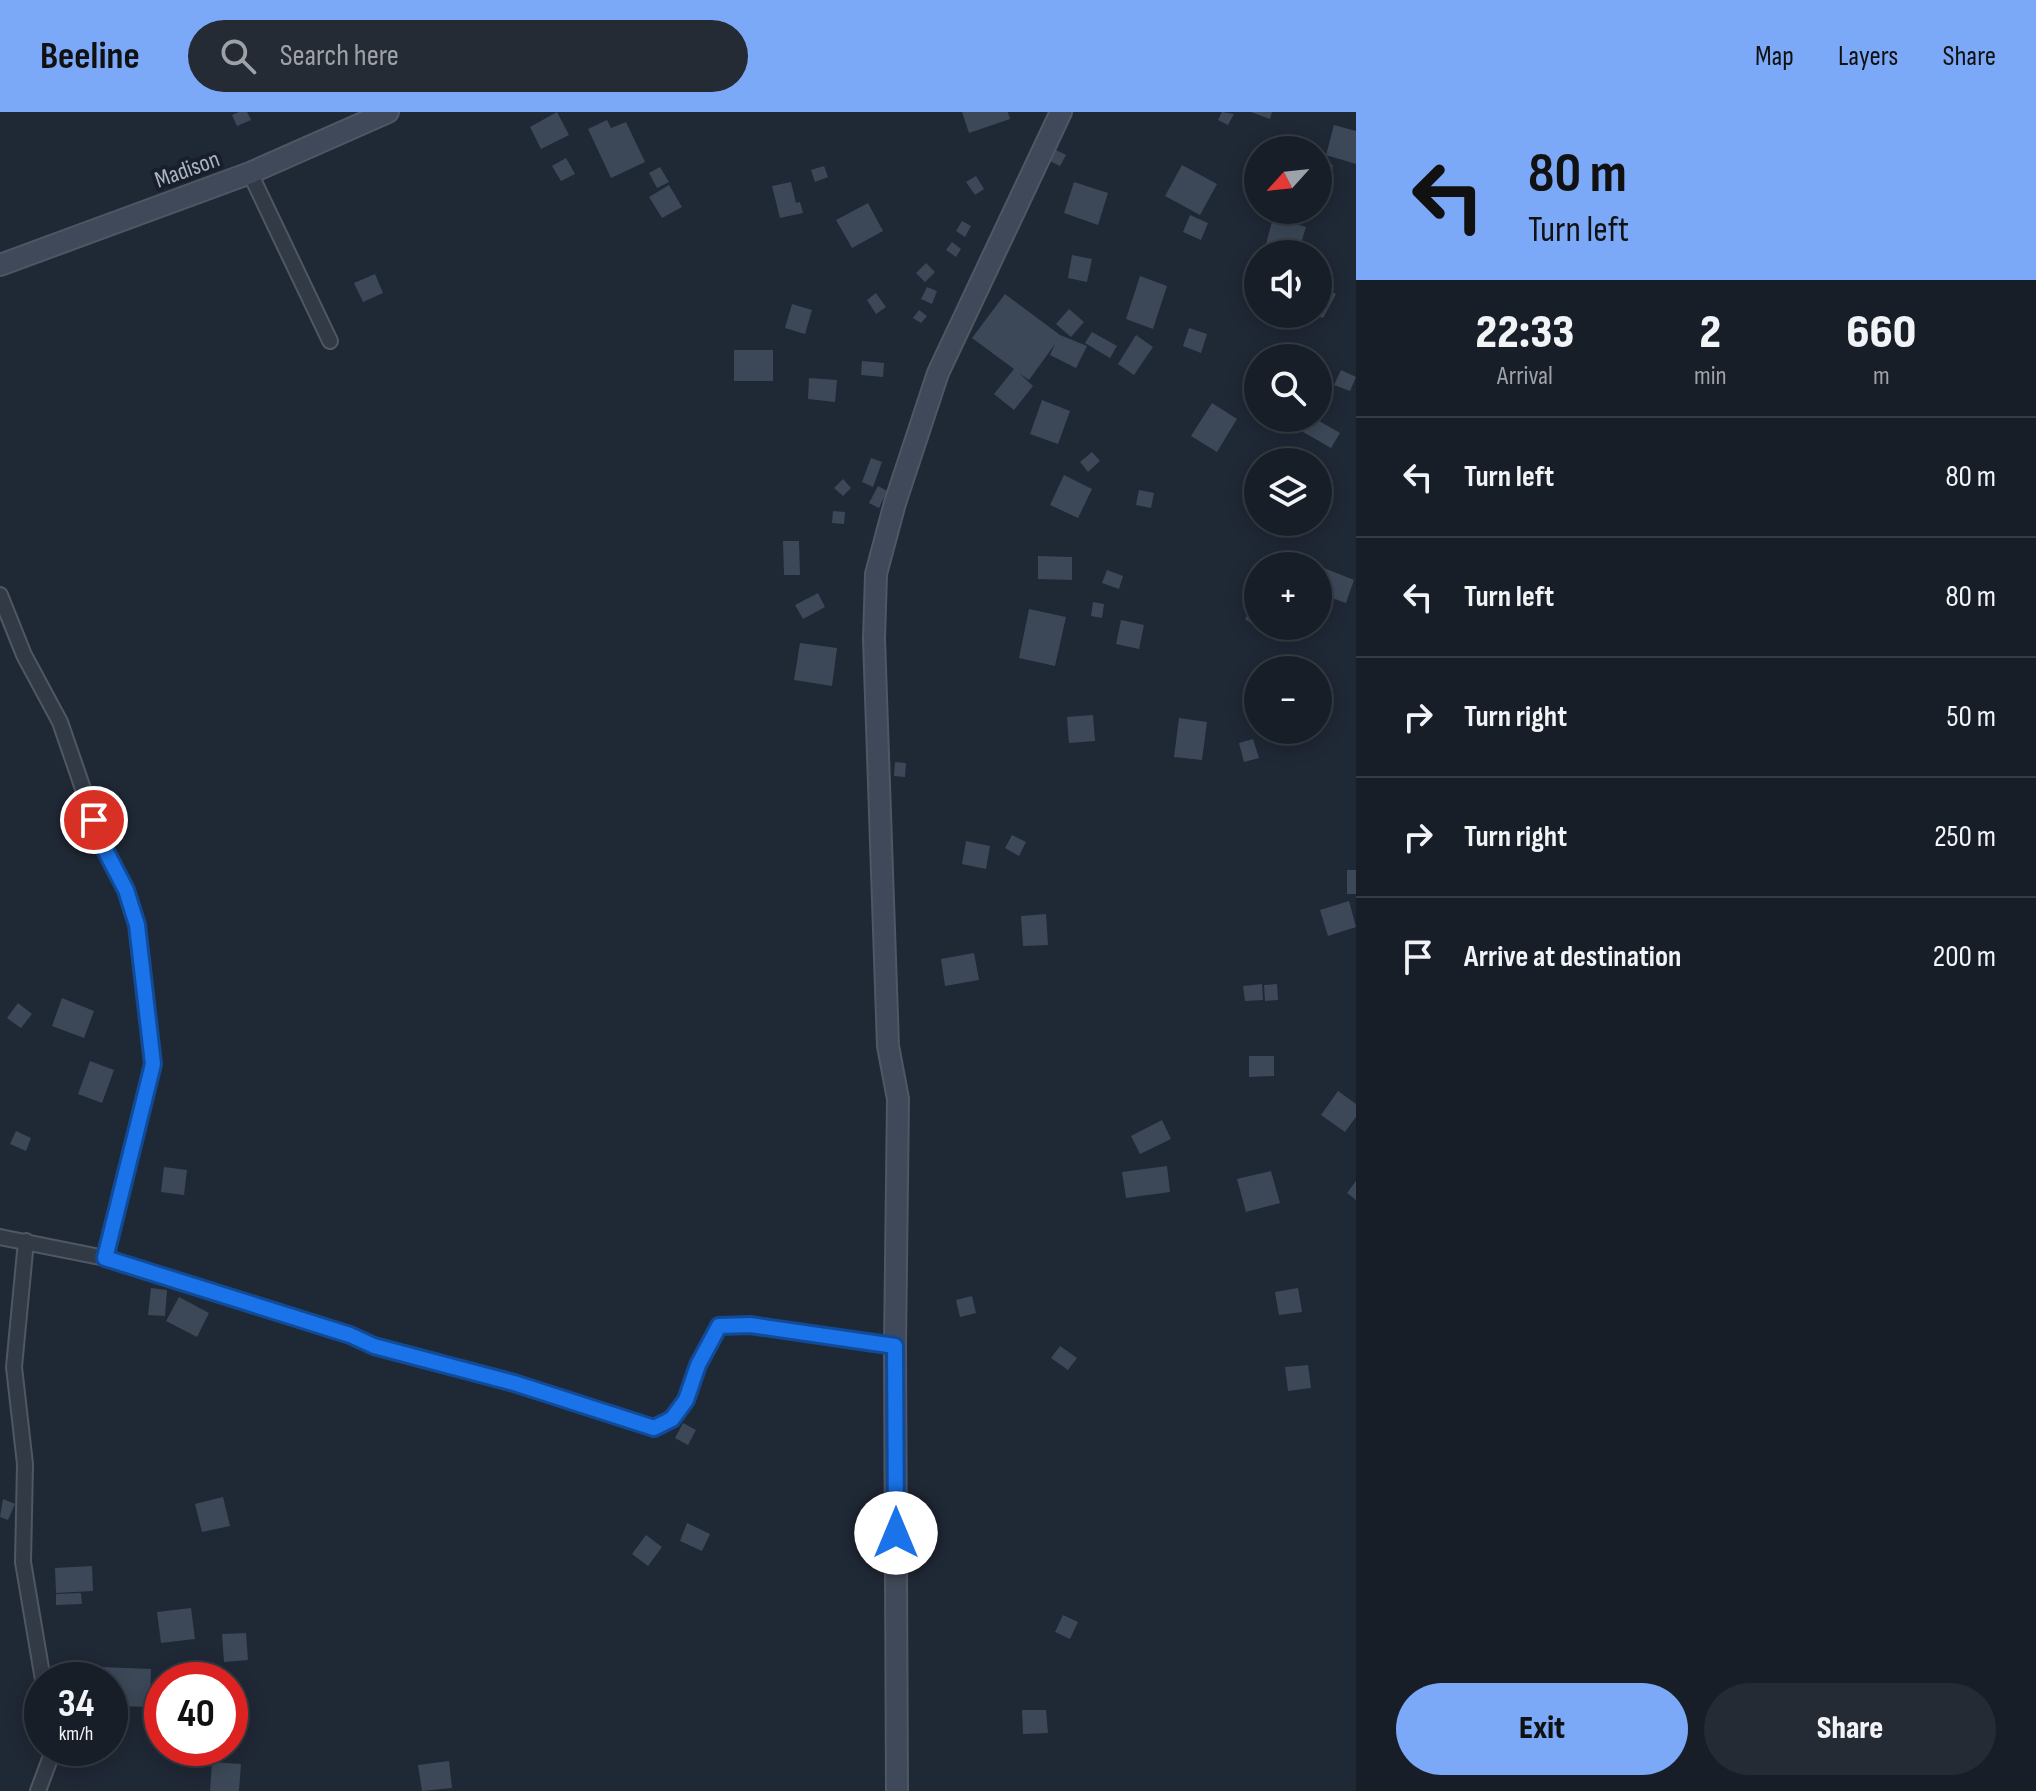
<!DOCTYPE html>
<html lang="en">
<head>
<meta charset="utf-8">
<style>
  :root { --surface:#171e28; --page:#242b34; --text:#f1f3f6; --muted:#9ea2a8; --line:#363c45; --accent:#7ba9f8 }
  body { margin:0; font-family:"Sofia Sans Condensed",sans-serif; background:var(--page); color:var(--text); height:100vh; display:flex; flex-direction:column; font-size:30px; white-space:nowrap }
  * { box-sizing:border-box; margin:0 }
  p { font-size:26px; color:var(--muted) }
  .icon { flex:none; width:44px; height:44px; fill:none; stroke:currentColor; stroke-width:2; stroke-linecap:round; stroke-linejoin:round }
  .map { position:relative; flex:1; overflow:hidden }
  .panel { display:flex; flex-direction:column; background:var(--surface); width:680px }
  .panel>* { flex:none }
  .banner { background:#7ba9f8; color:#111; overflow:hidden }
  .needle { width:52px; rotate:243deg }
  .fabs { position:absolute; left:1244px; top:24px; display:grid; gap:16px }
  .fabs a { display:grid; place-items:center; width:88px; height:88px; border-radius:50%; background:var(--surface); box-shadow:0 4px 20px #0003,0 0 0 2px var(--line); font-size:40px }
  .speed { position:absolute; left:24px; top:1550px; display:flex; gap:16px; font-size:40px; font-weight:700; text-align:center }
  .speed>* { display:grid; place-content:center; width:104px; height:104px; border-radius:50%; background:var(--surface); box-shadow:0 4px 20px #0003,0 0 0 2px var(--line); line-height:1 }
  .speed small { font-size:20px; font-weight:400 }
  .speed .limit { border:12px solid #d22; background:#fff; color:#111 }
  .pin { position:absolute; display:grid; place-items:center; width:68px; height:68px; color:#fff; margin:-34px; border:4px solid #fff; border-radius:50%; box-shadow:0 2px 8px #0007 }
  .me { position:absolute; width:88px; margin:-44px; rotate:0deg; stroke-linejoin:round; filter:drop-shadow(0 0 6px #0008) }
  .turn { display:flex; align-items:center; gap:28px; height:168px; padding:0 40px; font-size:36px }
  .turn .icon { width:104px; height:104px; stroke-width:2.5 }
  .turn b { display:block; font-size:56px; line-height:68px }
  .eta { display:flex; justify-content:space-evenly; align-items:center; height:136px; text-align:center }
  .eta b { font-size:48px; font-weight:800; line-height:56px }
  .button { display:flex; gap:16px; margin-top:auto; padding:16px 40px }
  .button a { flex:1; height:92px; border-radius:48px; background:var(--accent); color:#111; font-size:32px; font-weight:800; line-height:92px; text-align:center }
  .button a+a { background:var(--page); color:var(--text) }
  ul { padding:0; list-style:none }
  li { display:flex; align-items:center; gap:24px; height:120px; padding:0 40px; border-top:2px solid var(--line) }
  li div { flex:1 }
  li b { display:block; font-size:30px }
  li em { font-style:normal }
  header { display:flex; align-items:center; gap:48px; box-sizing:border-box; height:112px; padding:0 40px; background:var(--accent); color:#111 }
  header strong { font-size:38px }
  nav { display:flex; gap:44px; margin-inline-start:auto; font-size:28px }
  .search { width:560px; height:72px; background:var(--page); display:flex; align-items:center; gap:20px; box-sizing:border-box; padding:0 28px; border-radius:44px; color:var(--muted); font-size:30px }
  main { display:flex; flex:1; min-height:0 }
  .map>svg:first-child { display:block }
</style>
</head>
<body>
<header>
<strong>Beeline</strong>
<div class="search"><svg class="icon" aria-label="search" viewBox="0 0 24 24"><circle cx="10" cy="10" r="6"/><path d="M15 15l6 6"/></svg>Search here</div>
<nav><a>Map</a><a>Layers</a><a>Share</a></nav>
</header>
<main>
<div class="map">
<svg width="1356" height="1679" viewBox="0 0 1356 1679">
  <rect width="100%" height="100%" fill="#1f2835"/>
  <!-- building -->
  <path fill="#3c4858" d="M239 0H247L251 8 237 14 232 3Z
    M557 0 569 23 541 37 530 15Z
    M962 0H1008L1010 7 969 21Z
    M1222 0 1234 2 1228 13 1218 8Z
    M1251 0H1272L1270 7Z
    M607 8 611 16 626 10 645 50 611 66 588 17Z
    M1334 13 1356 19V52L1326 43Z
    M1054 37 1066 43 1060 54 1048 48Z
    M566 46 575 62 561 69 552 54Z
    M1318 49 1333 53 1329 67 1318 64Z
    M1182 53 1217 72 1200 103 1165 84Z
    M824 54 828 65 815 70 811 58Z
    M660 55 669 70 657 76 649 61Z
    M976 64 984 77 975 83 966 70Z
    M791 70 796 91 800 90 803 101 780 106 772 74Z
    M1074 70 1108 81 1098 113 1064 101Z
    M669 73 682 95 662 106 649 85Z
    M868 91 883 119 852 136 836 108Z
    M1190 103 1208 111 1201 128 1183 120Z
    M1273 106 1306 115 1298 141 1266 132Z
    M962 109 971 114 965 125 956 119Z
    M952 130 961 137 956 145 946 138Z
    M1072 143 1092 147 1087 170 1068 166Z
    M926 151 935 160 925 170 916 161Z
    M375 162 383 181 363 190 354 171Z
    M1140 164 1167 174 1153 217 1126 207Z
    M1318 173 1336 182 1323 206 1318 204Z
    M927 175 937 179 932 192 921 187Z
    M876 181 886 195 876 202 867 188Z
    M1005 182 1060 223 1087 234 1076 256 1050 243 1055 232 1029 268 1019 261 1033 274 1014 298 994 282 1014 257 972 226Z
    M792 192 812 198 805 222 785 216Z
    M1069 197 1084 210 1071 225 1056 212Z
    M919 198 927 204 921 211 913 206Z
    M1189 216 1207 222 1201 241 1183 234Z
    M1092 220 1117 234 1110 246 1085 231Z
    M1136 223 1153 235 1134 263 1118 252Z
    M734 238H773V269H734Z
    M862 249 884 251 883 265 861 263Z
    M1341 258 1356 265 1350 279 1334 273Z
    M809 266 837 268 835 290 808 287Z
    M1042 288 1070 299 1058 332 1030 322Z
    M1212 291 1237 307 1217 340 1191 324Z
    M1279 306H1314L1340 321 1331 336Z
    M1092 340 1100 349 1088 360 1080 350Z
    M871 346 882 350 873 375 862 370Z
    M1064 363 1092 377 1078 406 1050 393Z
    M843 367 851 376 843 384 834 376Z
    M878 374 887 379 879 396 869 391Z
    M1139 378 1154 381 1151 396 1136 393Z
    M833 399 845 400 844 412 832 411Z
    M783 429H799L800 463H784Z
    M1038 444 1072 445V468L1038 467Z
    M1324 456 1354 468 1346 491 1318 481V471Z
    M1107 458 1123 464 1119 477 1102 471Z
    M818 481 825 495 803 507 795 493Z
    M1258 486V514H1266L1263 519 1245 507Z
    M1093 490 1104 492 1102 506 1091 504Z
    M1029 497 1066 505 1055 554 1019 546Z
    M1121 508 1144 513 1139 537 1116 532Z
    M800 531 837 536 832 574 794 568Z
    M1093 603 1095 629 1069 631 1067 605Z
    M1179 606 1207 610 1202 648 1174 645Z
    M1253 627 1259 646 1244 650 1239 631Z
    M895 650 906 651 905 665 894 664Z
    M1012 723 1026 730 1019 744 1005 736Z
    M966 729 990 734 986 757 962 752Z
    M1347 758H1356V782H1347Z
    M1349 789 1356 815 1328 824 1320 798Z
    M1046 802 1048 833 1023 834 1021 804Z
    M974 841 979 868 945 874 941 847Z
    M1262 872 1263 888 1245 889 1243 874Z
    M1277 872 1278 888 1265 889 1264 873Z
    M62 886 94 899 84 926 52 914Z
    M18 891 32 902 21 916 7 906Z
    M1249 944H1274V964L1249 965Z
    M90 949 114 958 102 991 78 982Z
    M1338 979 1356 992V1005L1345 1020 1321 1003Z
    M1162 1008 1171 1027 1140 1042 1131 1024Z
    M16 1019 31 1026 26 1039 10 1032Z
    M1167 1054 1170 1080 1126 1086 1122 1060Z
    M164 1055 187 1058 184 1083 161 1080Z
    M1271 1059 1280 1091 1246 1100 1237 1067Z
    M1356 1069V1088L1347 1081Z
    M151 1176 167 1178 165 1204 148 1203Z
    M1298 1176 1302 1200 1279 1203 1275 1180Z
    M972 1184 976 1201 960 1205 956 1188Z
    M179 1185 209 1201 197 1225 166 1209Z
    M1060 1234 1077 1246 1068 1258 1051 1246Z
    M1308 1253 1311 1276 1288 1279 1285 1255Z
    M683 1311 696 1318 688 1333 675 1326Z
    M223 1385 230 1414 202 1420 195 1392Z
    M3 1387 15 1392 8 1408 0 1405Z
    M687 1411 710 1422 702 1439 680 1429Z
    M646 1423 662 1435 648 1454 632 1442Z
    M92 1454 93 1479 56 1481 55 1456Z
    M81 1481 82 1492 56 1493V1482Z
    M191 1496 195 1527 161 1531 157 1500Z
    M1063 1503 1078 1510 1070 1527 1055 1520Z
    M246 1521 248 1548 224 1550 222 1522Z
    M101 1555 151 1557 150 1595 114 1594V1570L100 1568Z
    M1022 1598H1046L1048 1621 1023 1622Z
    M449 1649 452 1676 422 1679 418 1653Z
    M212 1650 241 1652 239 1679H210Z"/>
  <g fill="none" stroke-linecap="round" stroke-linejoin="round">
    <!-- street casing -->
    <g stroke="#4f5764" stroke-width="18">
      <path id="street" d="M250 61 330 229
        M0 483 24 543 60 610 102 732 126 778 137 813 153 952 105 1146
        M0 1125 105 1146 350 1223 374 1234 514 1271 654 1316 672 1307 686 1288 698 1253 719 1214 750 1213 895 1234
        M26 1129 14 1255 25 1352 23 1450 43 1568
        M38 1679 54 1636"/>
    </g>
    <!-- secondary casing -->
    <g stroke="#4f5764" stroke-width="24">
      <path id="secondary" d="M0 153 250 61 388 0
        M897 1679 895 1234 898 987 888 934 874 527 876 462 895 391 938 261 1061 0"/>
    </g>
    <!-- street -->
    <use href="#street" stroke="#323a46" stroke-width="14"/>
    <!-- secondary -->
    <use href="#secondary" stroke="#404959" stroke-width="20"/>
  </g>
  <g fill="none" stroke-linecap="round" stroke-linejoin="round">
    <!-- route casing -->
    <g stroke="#114b97" stroke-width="20">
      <path id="route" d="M94 708 102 732 126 778 137 813 153 952 105 1146 350 1223 374 1234 514 1271 654 1316 672 1307 686 1288 698 1253 719 1214 750 1213 895 1234 896 1421"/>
    </g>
    <!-- route -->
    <use href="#route" stroke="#1a73e8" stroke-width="14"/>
  </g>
  <g text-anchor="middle" stroke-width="8" stroke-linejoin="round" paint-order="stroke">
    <!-- street labels -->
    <g font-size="24" fill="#abb4c3" stroke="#181f2a">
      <text transform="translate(187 57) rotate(-20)" y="8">Madison</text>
    </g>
  </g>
</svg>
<div class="fabs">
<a><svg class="needle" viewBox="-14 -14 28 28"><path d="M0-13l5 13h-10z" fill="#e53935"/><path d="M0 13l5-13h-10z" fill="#9ea2a8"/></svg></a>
<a><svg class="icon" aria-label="sound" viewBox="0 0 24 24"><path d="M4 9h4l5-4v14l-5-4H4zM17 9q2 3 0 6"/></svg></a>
<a><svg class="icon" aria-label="search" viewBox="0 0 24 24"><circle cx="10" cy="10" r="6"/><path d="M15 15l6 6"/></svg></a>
<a><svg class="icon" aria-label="layers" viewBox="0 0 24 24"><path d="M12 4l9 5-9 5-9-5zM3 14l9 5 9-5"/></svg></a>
<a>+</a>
<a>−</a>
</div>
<div class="speed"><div>34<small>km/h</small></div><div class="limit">40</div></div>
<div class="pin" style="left:94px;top:708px;background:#d93025"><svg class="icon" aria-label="arrive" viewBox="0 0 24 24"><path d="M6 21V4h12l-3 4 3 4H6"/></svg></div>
<svg class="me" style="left:896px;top:1421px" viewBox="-20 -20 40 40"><circle r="19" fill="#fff"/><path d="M0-13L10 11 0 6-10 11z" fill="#1a73e8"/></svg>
</div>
<section class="panel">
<div class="banner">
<div class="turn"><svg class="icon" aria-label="left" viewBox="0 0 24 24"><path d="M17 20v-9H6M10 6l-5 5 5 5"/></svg><div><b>80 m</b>Turn left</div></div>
</div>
<div class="eta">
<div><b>22:33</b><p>Arrival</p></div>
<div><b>2</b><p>min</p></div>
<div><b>660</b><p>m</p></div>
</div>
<ul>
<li><svg class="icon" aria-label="left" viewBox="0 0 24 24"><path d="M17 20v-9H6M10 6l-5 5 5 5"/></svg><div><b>Turn left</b></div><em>80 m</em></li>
<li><svg class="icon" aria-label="left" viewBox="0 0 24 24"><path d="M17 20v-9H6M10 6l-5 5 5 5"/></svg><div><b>Turn left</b></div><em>80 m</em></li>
<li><svg class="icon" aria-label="right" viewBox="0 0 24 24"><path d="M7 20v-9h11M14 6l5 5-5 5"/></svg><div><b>Turn right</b></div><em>50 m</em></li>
<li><svg class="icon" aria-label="right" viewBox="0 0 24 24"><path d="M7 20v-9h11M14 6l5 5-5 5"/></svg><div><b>Turn right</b></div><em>250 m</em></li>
<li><svg class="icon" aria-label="arrive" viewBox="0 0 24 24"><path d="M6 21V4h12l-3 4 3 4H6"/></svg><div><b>Arrive at destination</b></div><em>200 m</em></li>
</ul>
<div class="button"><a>Exit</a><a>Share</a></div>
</section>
</main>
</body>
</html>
